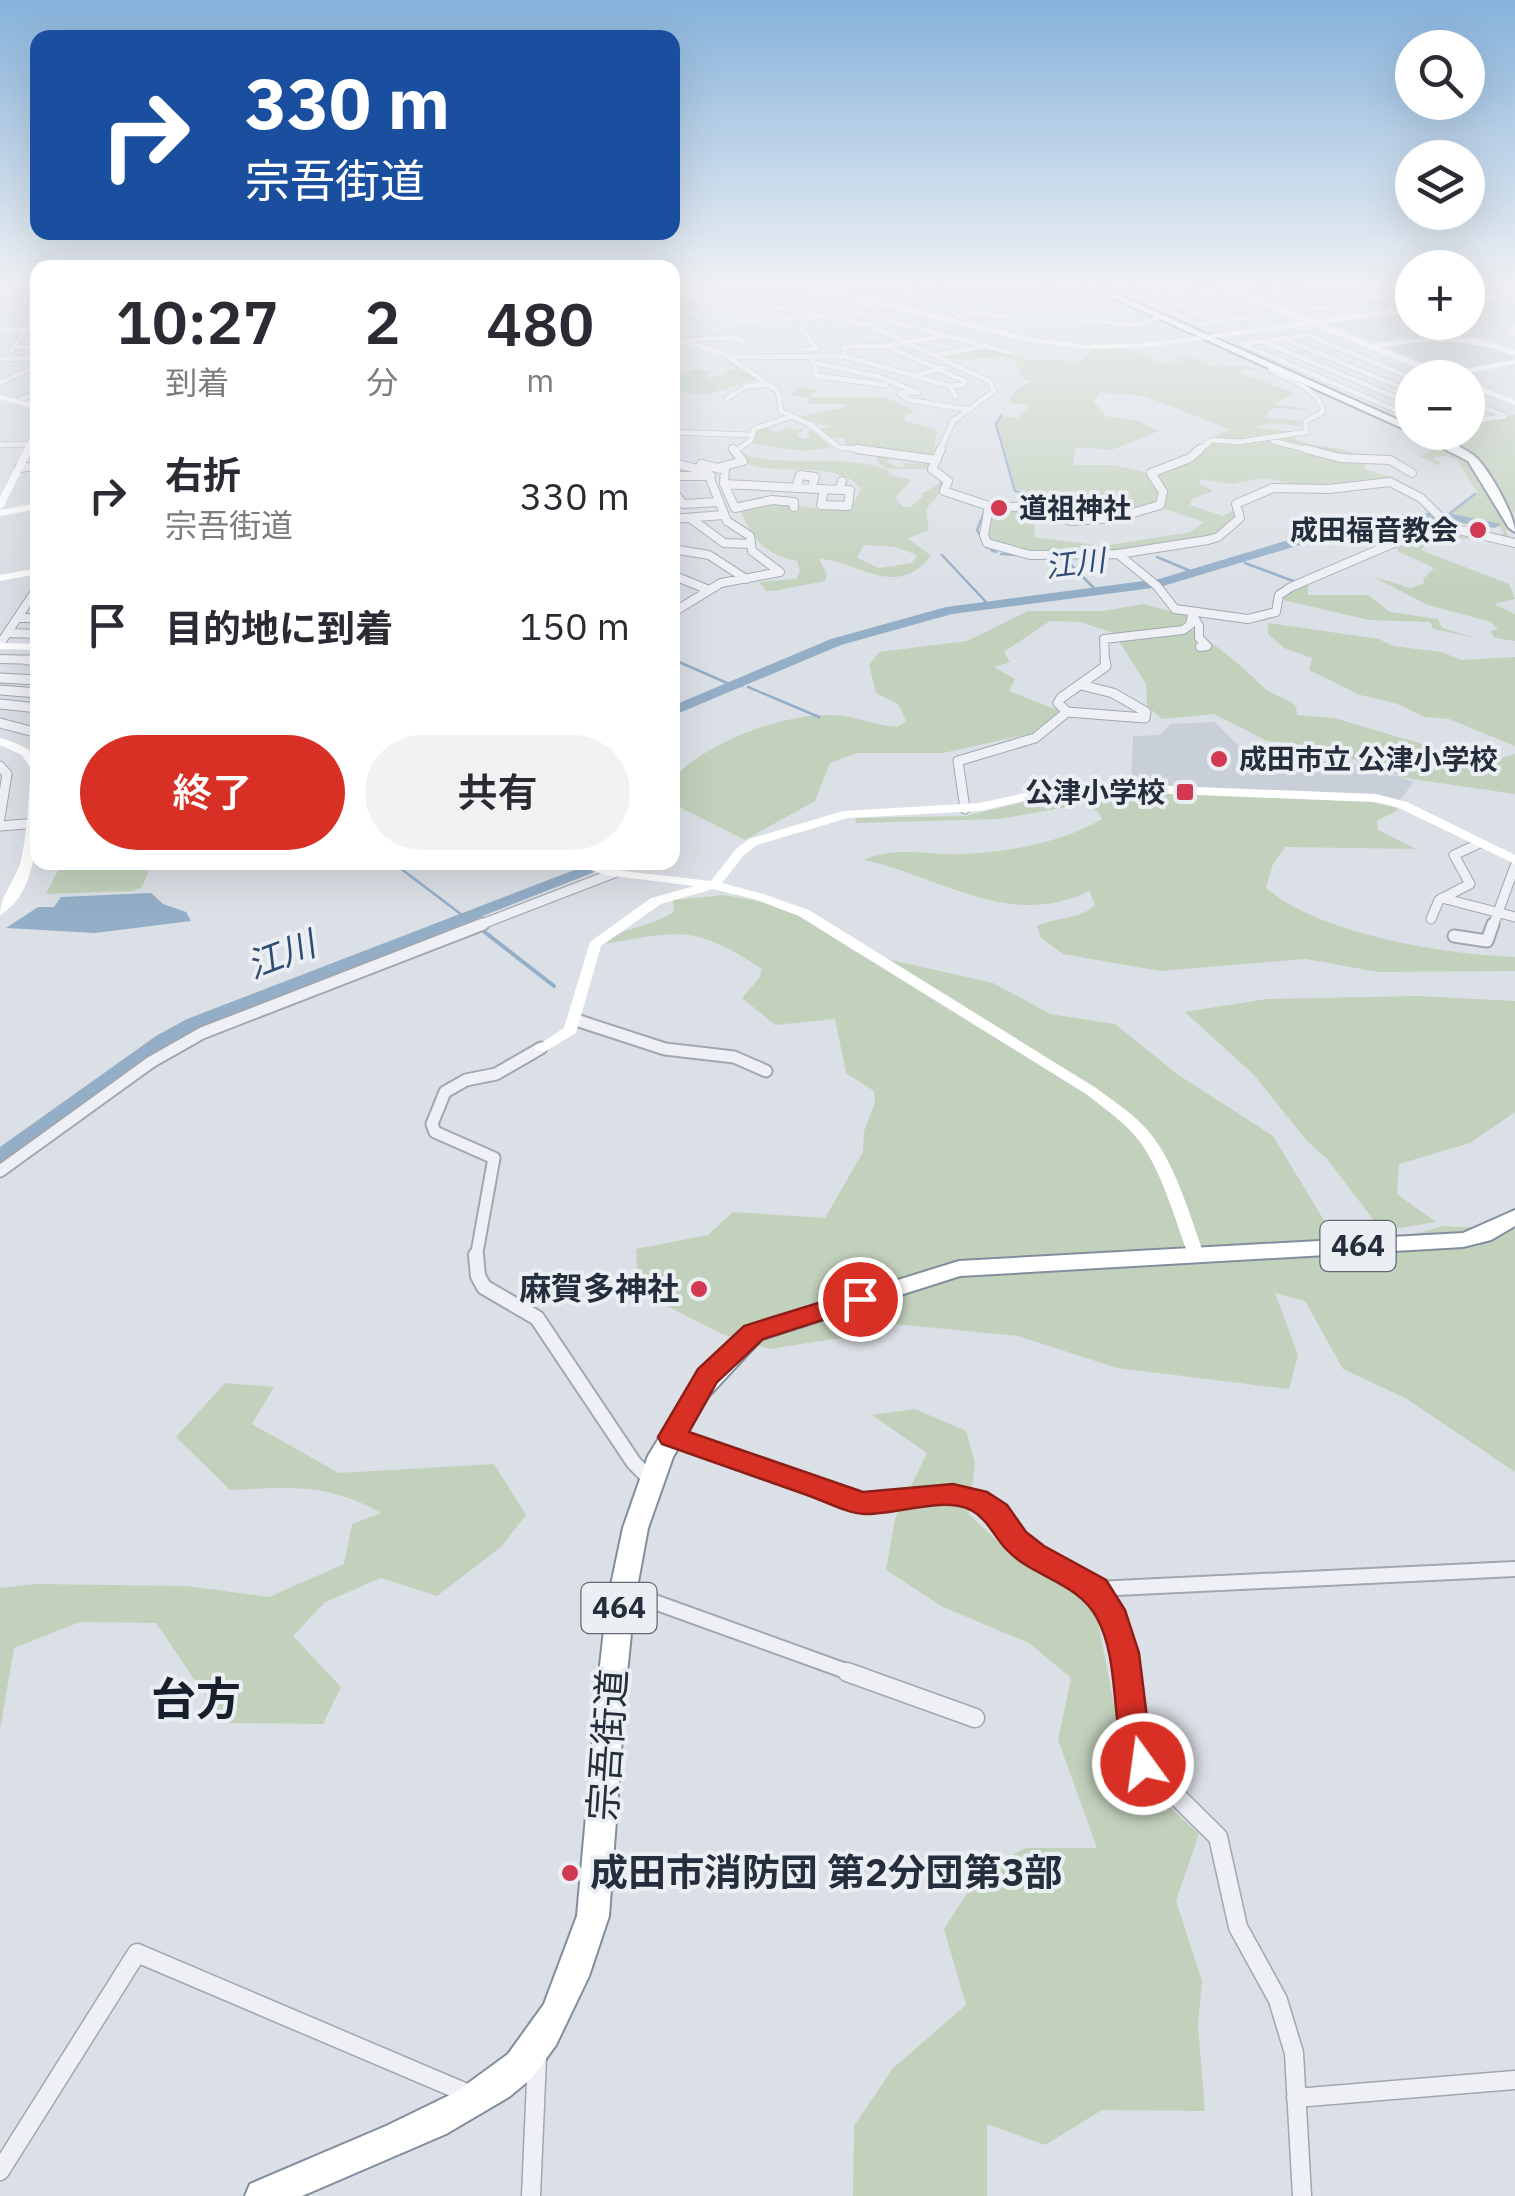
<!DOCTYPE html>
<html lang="ja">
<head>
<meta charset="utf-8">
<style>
  :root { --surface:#fff; --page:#f2f2f3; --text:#2b2b33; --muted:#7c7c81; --accent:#d93025 }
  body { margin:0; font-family:"IBM Plex Sans","Noto Sans JP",sans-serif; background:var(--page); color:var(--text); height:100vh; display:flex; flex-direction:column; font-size:38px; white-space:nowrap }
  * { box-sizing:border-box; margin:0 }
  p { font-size:32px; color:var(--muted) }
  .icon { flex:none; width:55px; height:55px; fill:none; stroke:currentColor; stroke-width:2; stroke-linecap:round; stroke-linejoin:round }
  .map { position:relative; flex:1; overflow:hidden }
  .details { position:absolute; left:30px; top:260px; width:650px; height:610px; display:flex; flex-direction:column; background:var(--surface); border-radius:20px; box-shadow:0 10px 40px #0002 }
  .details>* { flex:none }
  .guide { position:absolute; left:30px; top:30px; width:650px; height:210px; border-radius:20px; box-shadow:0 10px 40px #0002; background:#1a4fa0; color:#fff; overflow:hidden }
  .tools { position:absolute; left:1395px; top:30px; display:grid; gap:20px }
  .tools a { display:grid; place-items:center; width:90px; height:90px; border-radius:50%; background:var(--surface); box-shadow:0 10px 40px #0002; font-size:50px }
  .pin { position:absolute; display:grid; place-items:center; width:85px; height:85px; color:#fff; margin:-42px; border:5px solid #fff; border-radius:50%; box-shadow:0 2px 10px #0007 }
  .me { position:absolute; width:110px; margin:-55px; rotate:346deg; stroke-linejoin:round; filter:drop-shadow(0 0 8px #0008) }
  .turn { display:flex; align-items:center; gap:35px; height:210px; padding:0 50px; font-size:45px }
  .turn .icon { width:130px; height:130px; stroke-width:2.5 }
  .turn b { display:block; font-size:70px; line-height:85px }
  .eta { display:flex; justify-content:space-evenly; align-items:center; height:170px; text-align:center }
  .eta b { font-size:60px; font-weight:600; line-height:70px }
  .cta { display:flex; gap:20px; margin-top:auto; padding:20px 50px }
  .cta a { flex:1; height:115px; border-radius:60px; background:var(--accent); color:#fff; font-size:40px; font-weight:600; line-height:115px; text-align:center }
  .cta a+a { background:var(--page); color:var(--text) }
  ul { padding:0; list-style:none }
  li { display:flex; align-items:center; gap:30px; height:130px; padding:0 50px }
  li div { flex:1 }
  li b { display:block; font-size:38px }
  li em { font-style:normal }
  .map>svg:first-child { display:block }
</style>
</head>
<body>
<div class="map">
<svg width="1515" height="2196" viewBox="0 0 1515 2196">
  <rect width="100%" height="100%" fill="#dbe0e6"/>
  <!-- built -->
  <path fill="#c9cfd8" d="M1401 314 1412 318V322L1447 332 1374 342 1330 324Z
    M1438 339 1494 347 1515 359 1446 372 1384 347Z
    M1215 722 1246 753 1365 765 1414 782 1399 801 1131 784 1133 736 1159 735 1171 724Z"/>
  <!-- green -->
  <path fill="#c2d1bc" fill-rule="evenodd" d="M989 348 1030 360 1081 361 1093 349H1128L1164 364 1179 362 1177 356C1194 354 1202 365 1218 367 1235 368 1243 363 1260 371L1242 369 1239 373 1295 393 1274 404 1309 410 1273 408 1264 417 1302 421 1301 426 1270 423 1256 428 1298 432 1294 439C1319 450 1346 444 1368 461L1365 469 1391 477 1305 486 1263 478 1232 484 1200 479V484L1213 491 1192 499 1190 505 1223 516 1234 510 1238 517 1213 536 1126 551 1044 554 993 545 987 536 993 507 1051 508 1056 511 1050 515 1053 520 1031 515 1020 520 1035 525 1034 537 1103 546 1191 532 1204 522 1159 507 1118 517 1095 516 1084 508 1056 509 1075 506 1068 498 1016 489 998 424 1002 416 1018 418 1030 405 1009 403 1014 391 1032 381 1024 379 1014 359C990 352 966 366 943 356ZM1099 392 1144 396 1229 429 1154 474 1113 465H1073L1076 447 1111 450 1159 431 1138 421 1105 416 1094 402Z
    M729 361 757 379 709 394 673 392V376L694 369 715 372 707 373 706 378 725 375 723 371 736 369 725 364Z
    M798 386 817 390 810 397H886L914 411 904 417 906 421 937 430 934 453 923 458 895 456 885 462 903 468 904 463 930 464 926 469H887L890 475 911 480 895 498 903 507H910L923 496 920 494 938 485 940 477 945 480V487L926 509 929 530 908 538 931 556C895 601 857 560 819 559L827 574 825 581 773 591H766L759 582 796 579 800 571 797 561C766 555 751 538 741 511 786 495 809 513 851 509L861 488C831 457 778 479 744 462L741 454C788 469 838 452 886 469L876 461 878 456 841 446H847L843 438H829L820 429 830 427 798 417 846 407 845 404H808L809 397 790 396ZM864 545 895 547 917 555 912 563 879 568 857 558Z
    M1515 415V514L1478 458 1428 433 1468 432V423Z
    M765 426 775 433 789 428 804 430 796 435 805 439 811 437 807 434 810 429 833 448 803 451 748 443 754 432Z
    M1440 445 1472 463 1485 485 1477 484C1496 496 1503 515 1508 537H1499L1504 532 1499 527H1471L1445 517 1488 523 1451 514 1478 493 1457 460 1444 456 1433 458 1441 463 1438 465 1420 457Z
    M1453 532 1485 539C1461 542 1442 530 1421 550L1509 584 1515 599 1494 604 1515 614V641L1495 638 1490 631 1498 629 1491 622 1428 605 1374 577 1411 588 1424 583 1423 579 1434 568 1399 552 1395 545Z
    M1308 584V595H1368L1390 612 1438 619 1442 628 1477 638 1433 629 1430 622 1369 620 1283 600 1287 592Z
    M1144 604 1194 618 1198 623 1192 629C1218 647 1239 663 1261 685 1271 696 1286 697 1296 706L1297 715 1334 718 1487 763 1515 754V794L1405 778 1320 747 1267 741 1214 714 1162 719 1147 706 1146 684 1114 633 1080 622 1050 621 1004 652 1010 662 994 667 1015 679 1009 691 1062 712 1054 721 1030 734 943 753H857L830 763 815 801 745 840 677 806 673 799 672 779C708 741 791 709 844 716 862 719 878 726 897 727L906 721 898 704 876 693 869 665 879 652 967 641 1028 611H1103Z
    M1268 623 1379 639 1393 646 1441 652 1462 660 1515 657V746L1449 719 1425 717 1395 703 1360 695 1309 670 1312 658 1284 648 1268 634Z
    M1091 790 1371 802 1396 807 1398 810 1377 821 1378 830 1416 849 1285 847 1273 864 1266 888C1321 935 1444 954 1515 957V971L1378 972 1306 959 1160 971 1063 954 1041 938 1037 926C1056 917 1080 920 1095 905L1089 891C1010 930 942 877 864 860 895 845 932 856 965 854 1009 852 1064 842 1102 819L1097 811 1084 804 999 819 856 823 855 818 965 816 1070 791Z
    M62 862H152V863L142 887 134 891 46 894Z
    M724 895 782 905 856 952 993 983 1050 1014 1115 1024 1177 1074 1273 1136 1345 1255 1443 1226 1515 1229V1472L1407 1399 1343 1369 1305 1301 1275 1293 1298 1355 1289 1389 1117 1368 1018 1336 894 1324 846 1337 770 1349 722 1334 661 1303 637 1268 636 1249 708 1235 733 1212 825 1218 863 1152 864 1131 875 1103 874 1091 846 1073 835 1019 775 1025 742 998 760 977 762 969C693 924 681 931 603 944 625 926 650 927 674 912L673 900Z
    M1418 996 1515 1001V1112L1470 1143 1399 1164 1397 1194 1436 1222 1382 1231 1327 1159 1307 1141 1254 1075 1185 1012 1266 999Z
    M225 1383 274 1387 252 1424 339 1473 494 1464 526 1515 501 1547 437 1596 381 1578 325 1602 293 1636 341 1687 323 1724 224 1723 156 1623 80 1622 14 1648 0 1730V1588L36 1584 186 1586 269 1597 344 1564 352 1524 381 1513C329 1483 288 1487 230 1490L176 1437Z
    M915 1409 966 1431 975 1463 969 1514 1015 1558 1064 1573 1095 1606 1126 1767 1199 1834 1176 1901 1202 1981 1198 2026 1205 2111 1102 2110 1045 2145 987 2124V2196H853L854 2126 893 2068 966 2005 944 1929 982 1870 1026 1848H1097L1058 1740 1071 1678 1029 1643 943 1607 886 1570 895 1519 927 1453 872 1415Z"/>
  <!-- water -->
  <path fill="#94aec8" d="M151 893 163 904 186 912 191 921 95 933 6 928 38 907H54L61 897Z"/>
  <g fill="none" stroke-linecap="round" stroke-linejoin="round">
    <!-- stream-far1 -->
    <path stroke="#94aec8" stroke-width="2.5" d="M1001 416 996 424 1015 491 1033 494 1026 505
      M985 510 977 530 987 548
      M1449 514 1475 494
      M991 550 996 552
      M1001 554 1064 558 1095 589
      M942 555 986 602
      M1157 557 1193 572
      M1245 563 1296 582
      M672 659 727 683
      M738 685 742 686
      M748 687 819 717
      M392 862 470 921"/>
    <!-- stream -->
    <path stroke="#94aec8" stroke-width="4" d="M482 930 554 986"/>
    <!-- river -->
    <path fill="#94aec8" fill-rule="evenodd" d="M1443 512 1501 524 1495 528 1443 520 1366 525 1160 587 952 614 841 645 672 716V706L831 639 946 607 1159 579 1365 517Z
      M595 862H620L201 1027 170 1044 7 1162 0 1164V1147L156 1036 187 1019Z"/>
    <!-- street-far5 casing -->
    <g stroke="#a1a7b0" stroke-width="6">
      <path id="street-far5" d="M676 283V291L691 295
        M934 283V292L948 293
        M1137 283 1113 288 1199 324 1259 316
        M1131 284 1214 320
        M1180 284 1255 314
        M1046 285 1058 283
        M1184 285 1166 288 1237 318
        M1251 285 1313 309 1365 302 1262 283
        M1494 286 1514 293
        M1468 288 1503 283
        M1329 289 1373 283
        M1205 291 1256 284
        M1366 293 1407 287
        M1359 295 1381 299 1412 295
        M910 299 1017 296
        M754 306 737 321 815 318
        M894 306 910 302V283
        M856 312 1008 352
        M810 313 821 308 750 295 727 303 780 308 869 325 989 381 994 391 953 421 939 452
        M833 317 883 301
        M954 319 967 313 1007 316
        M1075 320 1135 325 1159 317
        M1458 322H1479L1468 316
        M672 324 714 303 689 298
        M800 326 817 349H805
        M672 338 724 354 778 391 781 411 811 425 838 447 876 452
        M689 340 735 337 744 342
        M1287 340 1412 392
        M1264 342 1412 404
        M887 346 965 381 963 385 950 386
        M13 347H38
        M11 350 26 331
        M936 355 981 347
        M811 356 817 376 886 385
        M844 356V347L887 346 942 336
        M729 357 844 356 950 386 956 397
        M0 359 38 358
        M816 363 880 377 918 393H899L909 400 970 410
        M918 375 943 368
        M1412 378 1307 335 1242 344 1412 417
        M0 383 38 365
        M726 399 745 387 767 384
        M19 400 34 394
        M1468 401 1505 416 1468 422
        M672 432 751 435
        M1273 441 1316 452
        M0 445 30 444
        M734 452 751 440 754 429 790 417
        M1197 452 1212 440 1239 442 1306 432V421L1323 412C1320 389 1289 380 1270 370L1274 368"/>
    </g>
    <!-- street-far4 casing -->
    <g stroke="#a1a7b0" stroke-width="10">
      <path id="street-far4" d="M857 449 937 460
        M941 449 932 469 948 481 944 491 989 506 1021 507 1071 521 1116 518 1160 505 1163 492 1151 473 1190 458 1200 449
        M1306 449 1340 458 1390 460 1412 473
        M672 463 707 471 727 521 750 536 752 551 780 572 721 583 672 613
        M701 464 725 470 724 484 839 490 842 481
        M19 468 38 466
        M717 468 743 461 733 449
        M672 476H711
        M724 484 735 508 772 500 794 502V507
        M796 488 800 475 815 477 811 489
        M672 489 683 504 719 502
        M824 489 821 505 848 506 850 490H839
        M989 506 984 535 987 543 1030 555 1118 554 1208 540 1218 537 1240 518 1236 504 1273 488 1329 489 1390 482 1421 498 1451 528 1515 543
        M690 518 724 543 751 544
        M672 519 723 515
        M672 549 709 555 746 579
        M1118 554 1157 586 1175 609 1248 619 1276 612 1279 595 1291 587 1394 543 1455 529
        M672 575 709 590
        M1192 614 1199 626V638L1207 646 1200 647
        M18 618H38
        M9 633 38 634
        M0 644 38 587
        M0 659 38 660
        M1105 662 1104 639 1183 630 1190 625 1192 614"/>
    </g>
    <!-- street-far3 casing -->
    <g stroke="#a1a7b0" stroke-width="11">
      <path id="street-far3" d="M27 660H38
        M0 678 38 680
        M0 690 38 693
        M0 704 38 708
        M1067 712 1145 718 1146 712 1113 693 1081 685
        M0 723 38 733
        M0 766 7 774 0 818
        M965 809 958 761 1035 738 1067 712 1058 703 1061 698 1106 666 1105 660
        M0 826 38 823
        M1442 898 1515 917
        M1431 919 1439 900 1470 884 1454 855 1478 844
        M477 926 614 873
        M1493 926 1515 866"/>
    </g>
    <!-- street-far2 casing -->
    <g stroke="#a1a7b0" stroke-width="15">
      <path id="street-far2" d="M1454 936 1487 941 1493 924
        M576 1020 665 1049 734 1057 766 1071
        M0 1171 151 1062 202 1033 483 924
        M476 1258 494 1158 435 1132 432 1124 445 1092 466 1080 496 1074 541 1048"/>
    </g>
    <!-- street-far1 casing -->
    <g stroke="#a1a7b0" stroke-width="18">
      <path id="street-far1" d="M476 1255 478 1276 484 1287 537 1318 634 1463 651 1480
        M672 1437 862 1503 953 1495 977 1499 996 1513 1033 1555 1096 1589 1114 1619 1126 1674
        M1096 1589 1515 1569
        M624 1591 854 1674"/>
    </g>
    <!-- street casing -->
    <g stroke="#a1a7b0" stroke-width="21">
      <path id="street" d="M847 1672 975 1718
        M1125 1672 1132 1726 1143 1763 1218 1837 1238 1927 1278 2000 1294 2053 1302 2196
        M1296 2098 1515 2080
        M0 2171 137 1953 471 2095
        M531 2196 537 2058"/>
    </g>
    <!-- highway casing -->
    <g stroke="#828d9d" stroke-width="4">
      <path id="highway" d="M1080 283H1092L1412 426V432C1432 432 1456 443 1473 455 1487 465 1515 515 1515 532L1509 528 1468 461 1413 433Z
        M1515 1210V1226L1491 1240 1463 1247 960 1276 762 1339 708 1397 673 1457 648 1528 634 1604 626 1683 609 1916 589 1976 556 2045 532 2078 509 2097 446 2134 302 2196H245L250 2184 386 2126 456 2092 508 2054 544 2004 577 1916 598 1683 607 1604 623 1528 648 1456 691 1385 746 1327 959 1261 1463 1233Z"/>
    </g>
    <!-- street-far5 -->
    <use href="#street-far5" stroke="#eef0f5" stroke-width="5"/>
    <!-- street-far4 -->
    <use href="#street-far4" stroke="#eef0f5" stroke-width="8"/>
    <!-- street-far3 -->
    <use href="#street-far3" stroke="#eef0f5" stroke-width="9"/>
    <!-- street-far2 -->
    <use href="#street-far2" stroke="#eef0f5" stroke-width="11"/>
    <!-- street-far1 -->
    <use href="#street-far1" stroke="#eef0f5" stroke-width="14"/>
    <!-- street -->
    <use href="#street" stroke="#eef0f5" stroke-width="18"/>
    <!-- secondary -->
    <path fill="#fff" fill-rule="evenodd" d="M727 283H737L672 306V302Z
      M777 283H791L880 301 1031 338 1087 345 1148 343 1304 322 1211 283H1221L1313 320 1412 307V311L1321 324 1372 344 1446 336 1479 339 1515 350V355C1462 338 1433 339 1379 347L1444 373 1515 360V364L1452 376 1453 378H1442L1312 325 1148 347 1087 349 1031 342 880 305Z
      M1515 293V297L1468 303V299Z
      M1515 325V335L1511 333V327Z
      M0 327 38 329V333L0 331Z
      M1468 382 1515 400V405L1468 387Z
      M0 395 38 405V410L0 399Z
      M38 428V439L4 506 0 509V497L34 430Z
      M38 503V509L0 516V510Z
      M38 568V574L0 581V575Z
      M0 643 38 644V650L0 649Z
      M0 738C13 742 34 748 38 762 40 771 38 784 38 794 38 831 38 894 0 915 0 897 14 882 20 864 28 834 28 800 31 769L22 755 0 745Z
      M1073 782 1376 794 1407 802 1515 855V864L1399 808 1376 802 1073 790 980 811 848 818 757 845 744 855 722 883 763 894 809 910 1096 1088C1115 1102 1135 1115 1150 1133 1177 1167 1189 1214 1204 1254L1202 1258H1190L1188 1254C1174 1217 1163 1174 1140 1142 1126 1123 1105 1109 1086 1094L799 916 754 899 713 889 661 904 601 946 576 1033 546 1051H536L534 1048 564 1028 590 942 651 898 694 886 606 875 565 862H586L623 871 711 881 736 849 749 839 843 811 980 803Z"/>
    <!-- highway -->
    <use href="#highway" fill="#fff" fill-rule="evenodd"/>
    <!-- rail -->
    <path stroke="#747f90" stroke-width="2.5" stroke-dasharray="2.5 5" stroke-linecap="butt" d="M1275 283 1397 307"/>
  </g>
  <!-- sky -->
  <linearGradient id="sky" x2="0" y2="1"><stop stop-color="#86b2db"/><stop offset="0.48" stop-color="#eff1f4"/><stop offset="1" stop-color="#eff1f4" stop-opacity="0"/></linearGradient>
  <rect width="1515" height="591" fill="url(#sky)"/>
  <!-- route -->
  <path fill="#d93025" stroke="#8d1f18" stroke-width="2.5" d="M860 1290 869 1293 872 1299 869 1305 763 1339 717 1382 689 1432 863 1492 953 1484 987 1492 1007 1505 1026 1532 1044 1546 1106 1580 1125 1610 1139 1653 1148 1726 1159 1764 1154 1774 1143 1778 1131 1774C1108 1725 1122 1665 1097 1618 1078 1582 1034 1578 1007 1550 994 1537 988 1519 971 1510 942 1496 897 1515 865 1514 846 1513 825 1501 807 1495 759 1478 711 1461 662 1444L658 1437 698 1369 744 1326Z"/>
  <!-- markers -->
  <g fill="#d23a53" stroke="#ebeff4" stroke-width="4">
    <circle cx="999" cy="508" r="10"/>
    <circle cx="1478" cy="530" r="10"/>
    <circle cx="1219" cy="759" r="10"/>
    <rect x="1175" y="782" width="20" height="20" rx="5"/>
    <circle cx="699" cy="1289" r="10"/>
    <circle cx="570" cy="1873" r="10"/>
  </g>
  <g text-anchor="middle" stroke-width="8" stroke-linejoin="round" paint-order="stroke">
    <!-- far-poi labels -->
    <g font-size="28" font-weight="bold" fill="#252e3d" stroke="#ebeff4" text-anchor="start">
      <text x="1019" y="518">道祖神社</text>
      <text x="1458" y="540" text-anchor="end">成田福音教会</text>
      <text x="1239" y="769">成田市立 公津小学校</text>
      <text x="1165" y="802" text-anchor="end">公津小学校</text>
    </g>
    <!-- far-water labels -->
    <g font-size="30" font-style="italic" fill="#2e4d72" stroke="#ebeff4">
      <text transform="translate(1075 564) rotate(-7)" y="10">江川</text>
    </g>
    <!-- shield labels -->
    <g fill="#ebeff4" stroke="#606874" stroke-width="2.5">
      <rect x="1320.5" y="1221" width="75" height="50" rx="8"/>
      <rect x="581.5" y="1583" width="75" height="50" rx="8"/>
    </g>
    <g font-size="30" font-weight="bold" fill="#252e3d">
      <text x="1358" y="1256">464</text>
      <text x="619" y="1618">464</text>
    </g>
    <!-- poi labels -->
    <g font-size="32" font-weight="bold" fill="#252e3d" stroke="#ebeff4" text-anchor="end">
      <text x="679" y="1300">麻賀多神社</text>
    </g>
    <!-- water labels -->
    <g font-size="35" font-style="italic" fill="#2e4d72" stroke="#ebeff4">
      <text transform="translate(281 955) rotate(-21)" y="12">江川</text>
    </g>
    <!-- near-street labels -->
    <g font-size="38" fill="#252e3d" stroke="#ebeff4">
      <text transform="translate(608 1745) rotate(-86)" y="13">宗吾街道</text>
    </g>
    <!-- near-poi labels -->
    <g font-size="38" font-weight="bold" fill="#252e3d" stroke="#ebeff4" text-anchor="start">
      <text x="590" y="1886">成田市消防団 第2分団第3部</text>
    </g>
    <!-- near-quarter labels -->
    <g font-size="45" font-weight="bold" fill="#171f2d" stroke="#ebeff4">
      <text x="196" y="1715">台方</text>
    </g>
  </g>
</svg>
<div class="tools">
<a><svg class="icon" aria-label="search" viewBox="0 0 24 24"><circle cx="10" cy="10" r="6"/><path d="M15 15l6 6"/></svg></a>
<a><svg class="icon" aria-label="layers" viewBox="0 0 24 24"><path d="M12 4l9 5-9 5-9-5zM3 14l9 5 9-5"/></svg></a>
<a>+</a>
<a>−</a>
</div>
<div class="pin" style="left:860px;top:1299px;background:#d93025"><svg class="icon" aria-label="arrive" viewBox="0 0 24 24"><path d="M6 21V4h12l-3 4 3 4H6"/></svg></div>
<svg class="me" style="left:1143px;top:1764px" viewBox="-20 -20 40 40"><circle r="17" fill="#d93025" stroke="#fff" stroke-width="3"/><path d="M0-11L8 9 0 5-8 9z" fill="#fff"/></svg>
<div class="guide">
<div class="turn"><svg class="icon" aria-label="right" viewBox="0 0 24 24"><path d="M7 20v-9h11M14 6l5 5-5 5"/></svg><div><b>330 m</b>宗吾街道</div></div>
</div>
<section class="details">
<div class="eta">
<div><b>10:27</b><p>到着</p></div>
<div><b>2</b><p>分</p></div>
<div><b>480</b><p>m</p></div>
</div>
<ul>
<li><svg class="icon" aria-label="right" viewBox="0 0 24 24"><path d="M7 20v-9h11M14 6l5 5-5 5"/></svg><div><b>右折</b><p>宗吾街道</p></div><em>330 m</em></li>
<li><svg class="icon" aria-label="arrive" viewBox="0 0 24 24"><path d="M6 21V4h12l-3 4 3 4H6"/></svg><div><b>目的地に到着</b></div><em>150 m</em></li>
</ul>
<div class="cta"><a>終了</a><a>共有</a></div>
</section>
</div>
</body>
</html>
